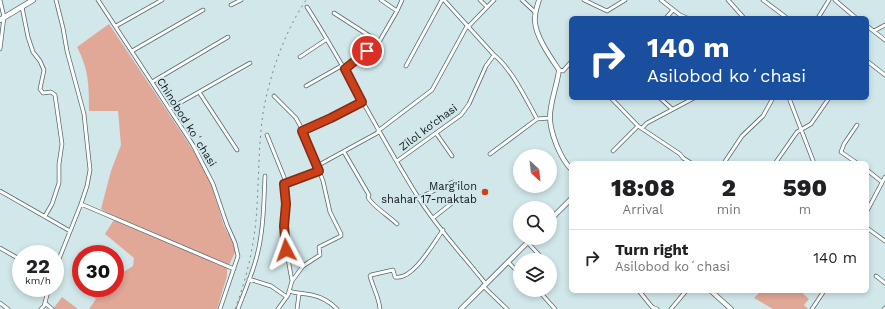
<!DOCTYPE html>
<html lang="en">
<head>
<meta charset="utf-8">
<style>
  :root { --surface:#fff; --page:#f6f6f6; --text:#202124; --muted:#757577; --line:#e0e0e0 }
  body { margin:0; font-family:"Work Sans",sans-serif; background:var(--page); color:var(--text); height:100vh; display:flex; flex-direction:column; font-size:15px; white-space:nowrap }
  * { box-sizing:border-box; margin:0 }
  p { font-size:13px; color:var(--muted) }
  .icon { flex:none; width:22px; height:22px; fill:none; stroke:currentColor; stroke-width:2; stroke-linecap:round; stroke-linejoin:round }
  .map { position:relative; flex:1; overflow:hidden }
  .drawer { position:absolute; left:569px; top:161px; width:300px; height:132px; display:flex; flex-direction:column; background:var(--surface); border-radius:6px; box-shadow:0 2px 6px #0003 }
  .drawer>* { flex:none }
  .hud { position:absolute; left:569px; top:16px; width:300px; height:84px; border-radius:6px; box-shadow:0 2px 6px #0003; background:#1a4fa0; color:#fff; overflow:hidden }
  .needle { width:26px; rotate:153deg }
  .fabs { position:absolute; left:513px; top:149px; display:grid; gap:8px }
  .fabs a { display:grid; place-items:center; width:44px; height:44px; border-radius:50%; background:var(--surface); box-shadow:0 2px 6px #0003; font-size:20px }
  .speed { position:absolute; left:12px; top:245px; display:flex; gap:8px; font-size:20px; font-weight:700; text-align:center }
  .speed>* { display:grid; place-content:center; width:52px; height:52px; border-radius:50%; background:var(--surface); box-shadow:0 2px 6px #0003; line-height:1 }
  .speed small { font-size:10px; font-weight:400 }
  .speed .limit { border:6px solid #d22; background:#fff; color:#111 }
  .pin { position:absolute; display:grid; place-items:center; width:34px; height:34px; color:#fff; margin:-17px; border:2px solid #fff; border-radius:50%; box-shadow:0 1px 4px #0007 }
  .me { position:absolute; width:44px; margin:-22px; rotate:356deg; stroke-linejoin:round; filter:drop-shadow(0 0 3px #0008) }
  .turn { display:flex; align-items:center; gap:14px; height:84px; padding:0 12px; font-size:18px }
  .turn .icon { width:52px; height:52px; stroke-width:2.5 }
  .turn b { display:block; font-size:28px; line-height:34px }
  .eta { display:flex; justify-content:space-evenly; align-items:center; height:68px; text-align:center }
  .eta b { font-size:24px; font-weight:800; line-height:28px }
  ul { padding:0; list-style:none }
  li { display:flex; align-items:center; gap:12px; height:56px; padding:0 12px; border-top:1px solid var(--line) }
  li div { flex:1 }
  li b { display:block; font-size:15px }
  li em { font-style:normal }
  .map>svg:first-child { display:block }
</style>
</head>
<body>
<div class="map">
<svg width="885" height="309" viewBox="0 0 885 309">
  <rect width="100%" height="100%" fill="#d1e7ea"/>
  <!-- green -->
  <path fill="#e1a797" d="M109 24 199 159 211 184 224 226 236 250 227 270V276L217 309H89L96 299 82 288H115V277L133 266 134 258 105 234 115 218 101 209 111 171 121 145 118 111H89C89 86 89 70 77 47Z
    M761 291H800L809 299 804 305 808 309H773L754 298Z
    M62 297 78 309H53Z"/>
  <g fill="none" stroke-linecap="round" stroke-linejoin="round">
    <!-- street casing -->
    <g stroke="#56696c" stroke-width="4.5">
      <path id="street" d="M98 0 193 145 213 184 227 225 235 243 238 256 220 309
        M381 0 397 11
        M480 0 487 7
        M522 0 535 12
        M584 0 607 11 625 0
        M661 0 680 15 687 18
        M728 0 744 18
        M763 0 787 18
        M835 0 856 18
        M231 5 241 0
        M22 7 28 37 33 52 40 61 44 70 40 89 43 93 51 92 55 95 62 144 59 164V183L52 204 45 216
        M307 7C347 69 379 135 418 197 437 228 463 255 485 283
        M334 13 379 42
        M666 18 673 10
        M818 18 829 0
        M116 26 162 0
        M867 26 885 40
        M468 27 494 0
        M874 31 885 25
        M0 49 4 17 0 0
        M132 51 203 10
        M494 55C511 68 526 99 537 119L550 118
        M300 57 327 39
        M867 61 885 75
        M406 66 442 0
        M345 69 379 42 397 11 402 0
        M559 70 563 71 571 62
        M152 82 228 37
        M306 86 343 65
        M199 92 237 150
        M274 96 296 118 303 131 323 181 330 212 341 234V236L319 247 320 255 303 266 292 281 288 295 278 309
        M611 98 638 126 680 154 683 158 691 163
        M660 98 672 109
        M789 98 814 163
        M169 109 250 63
        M642 128 647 123 694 98
        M303 131 331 118 362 102
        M378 131 432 90 467 26
        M436 133 452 156
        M267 135 286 182
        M613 151 638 126
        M344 152 369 195 368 197C370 204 390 217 397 224
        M490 154 537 119
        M397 161 461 115 469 104 486 66 494 55 444 0
        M776 162 797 132 811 124 829 98
        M724 163 742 136 763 116 773 98
        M857 163 841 152 844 144 857 125
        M317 166 379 132
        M867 170 882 182
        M0 191 70 231
        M418 198 453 182
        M81 204 234 269
        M867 211 885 177
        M433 218 452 203
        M867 228 885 241
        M528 243 544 260
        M0 248 21 260
        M508 262 520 274
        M550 267 554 272 550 279
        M55 269 81 204 87 186 90 170 84 114 67 51 63 28 56 0
        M876 276 885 283
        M249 279 271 286 287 297
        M292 281 285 242 286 204 284 184 319 171
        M483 286 507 309
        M538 290 555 309
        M289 291C298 294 304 293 312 295 321 297 331 303 337 309
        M639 291 652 307 657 309
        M0 303 8 309
        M45 303 52 309
        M41 309 44 306 49 288
        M238 309C247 285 258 261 261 235 264 216 264 196 265 176
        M297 309 299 294
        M380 309C379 297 373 288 370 276L371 275 393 270 395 277C413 281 434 242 443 230
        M671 309 686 291
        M812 309 824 291
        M884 309 885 308"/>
    </g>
    <!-- secondary casing -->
    <g stroke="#56696c" stroke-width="5.5">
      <path id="secondary" d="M539 0C537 7 534 14 535 22 536 37 551 58 559 70 557 86 550 102 550 117 550 132 560 158 571 169
        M550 220 571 199
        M711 291 731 309
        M461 309 532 238"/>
    </g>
    <!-- primary casing -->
    <g stroke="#56696c" stroke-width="6">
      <path id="primary" d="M0 20 33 0"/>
    </g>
    <!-- street -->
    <use href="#street" stroke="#fff" stroke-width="3"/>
    <!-- secondary -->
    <use href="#secondary" stroke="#fff" stroke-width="4"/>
    <!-- primary -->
    <use href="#primary" stroke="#fff" stroke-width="4.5"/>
    <!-- rail -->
    <path stroke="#778789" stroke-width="1" stroke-dasharray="2 4" stroke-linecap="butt" d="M235 309C246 280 253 251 256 220 259 185 258 149 263 113 270 74 284 33 306 0"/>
  </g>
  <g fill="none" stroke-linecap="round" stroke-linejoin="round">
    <!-- route casing -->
    <g stroke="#832a10" stroke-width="10">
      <path id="route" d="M286 250 284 226 286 204 284 184 319 171 302 131 331 118 362 102 345 69 367 51"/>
    </g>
    <!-- route -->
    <use href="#route" stroke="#ca4119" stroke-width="7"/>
  </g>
  <!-- markers -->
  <circle fill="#ca4119" stroke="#d1e7ea" stroke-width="1.5" cx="485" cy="192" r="4"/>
  <g text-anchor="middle" stroke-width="4" stroke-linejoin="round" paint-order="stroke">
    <!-- street labels -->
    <g font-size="11" fill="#0f1718" stroke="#d1e7ea">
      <text transform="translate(187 122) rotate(58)" y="4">Chinobod koʻchasi</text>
      <text transform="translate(428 127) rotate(-37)" y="4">Zilol ko‘chasi</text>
    </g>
    <!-- poi labels -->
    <g font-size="11" fill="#0f1718" stroke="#d1e7ea" text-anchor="end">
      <text x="477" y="190">Marg'ilon<tspan x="477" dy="13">shahar 17-maktab</tspan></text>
    </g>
  </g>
</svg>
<div class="fabs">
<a><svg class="needle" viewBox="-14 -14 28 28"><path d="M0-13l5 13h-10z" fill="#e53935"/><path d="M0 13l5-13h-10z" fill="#757577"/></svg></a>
<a><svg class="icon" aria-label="search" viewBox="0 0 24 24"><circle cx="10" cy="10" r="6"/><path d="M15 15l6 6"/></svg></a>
<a><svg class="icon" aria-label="layers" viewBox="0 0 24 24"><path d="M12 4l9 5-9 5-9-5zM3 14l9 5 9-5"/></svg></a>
</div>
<div class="speed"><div>22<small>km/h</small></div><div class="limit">30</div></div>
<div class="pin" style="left:367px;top:51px;background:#d93025"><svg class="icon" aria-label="arrive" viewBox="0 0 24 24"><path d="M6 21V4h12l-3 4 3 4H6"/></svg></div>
<svg class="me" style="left:286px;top:250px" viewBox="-20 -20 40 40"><path d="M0-17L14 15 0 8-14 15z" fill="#ca4119" stroke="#fff" stroke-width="4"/></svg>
<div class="hud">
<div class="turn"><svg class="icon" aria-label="right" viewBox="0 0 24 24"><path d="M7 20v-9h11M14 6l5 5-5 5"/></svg><div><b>140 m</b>Asilobod koʻchasi</div></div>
</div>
<section class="drawer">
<div class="eta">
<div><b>18:08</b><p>Arrival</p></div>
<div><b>2</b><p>min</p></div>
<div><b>590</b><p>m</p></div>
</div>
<ul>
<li><svg class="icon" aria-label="right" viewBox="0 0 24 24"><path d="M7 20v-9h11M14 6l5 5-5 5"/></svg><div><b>Turn right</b><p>Asilobod koʻchasi</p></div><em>140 m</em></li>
</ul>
</section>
</div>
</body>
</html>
